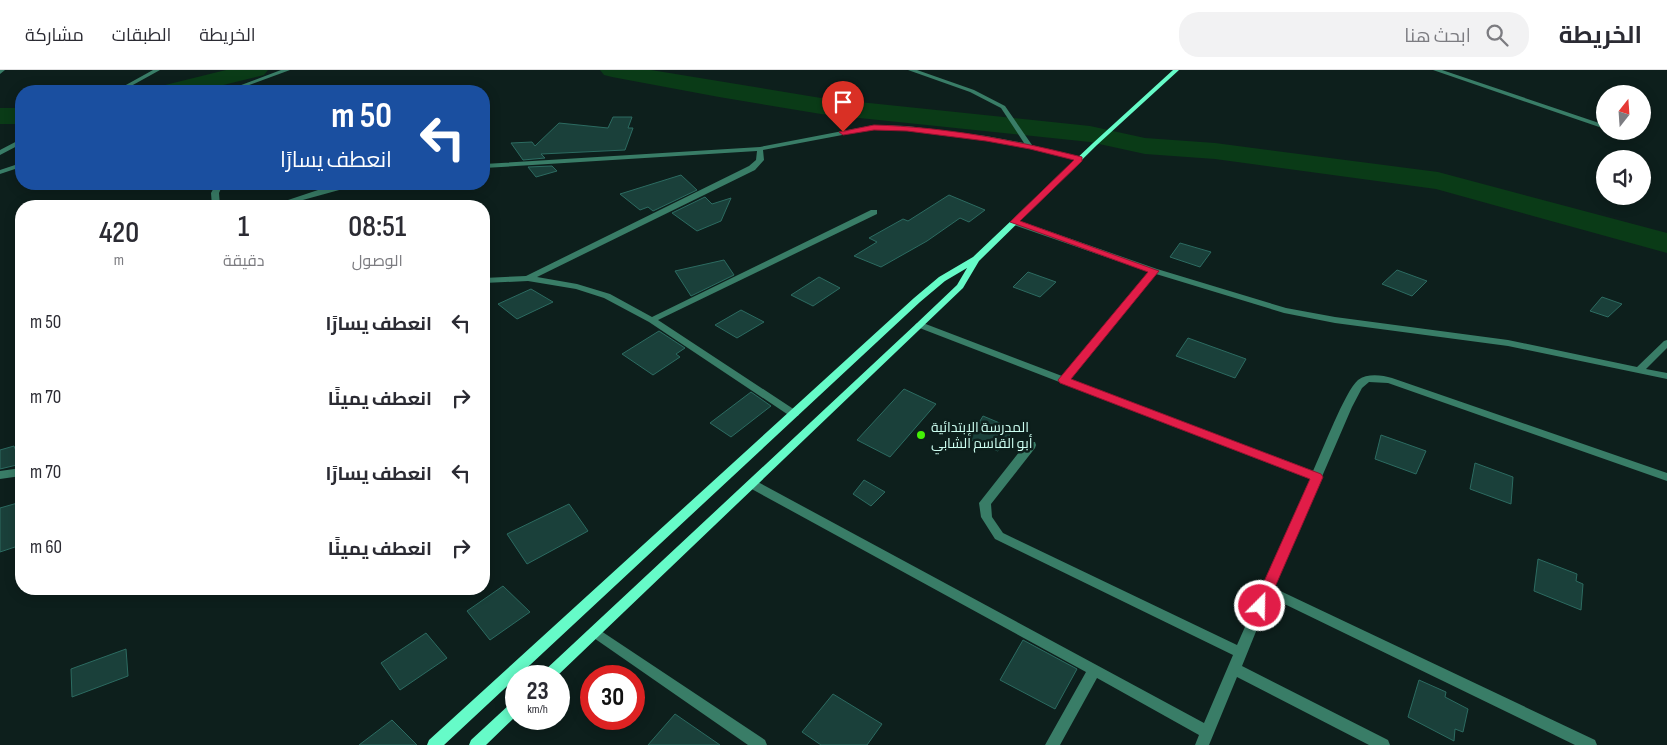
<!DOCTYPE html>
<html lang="ar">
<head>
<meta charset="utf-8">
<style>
  :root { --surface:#fff; --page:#f2f2f3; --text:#2b2b33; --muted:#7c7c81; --line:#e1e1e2 }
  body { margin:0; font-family:"Sofia Sans Condensed",Cairo,sans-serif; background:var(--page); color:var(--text); direction:rtl; height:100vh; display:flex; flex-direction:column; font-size:19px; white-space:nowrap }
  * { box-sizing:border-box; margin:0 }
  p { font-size:16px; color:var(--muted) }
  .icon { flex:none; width:28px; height:28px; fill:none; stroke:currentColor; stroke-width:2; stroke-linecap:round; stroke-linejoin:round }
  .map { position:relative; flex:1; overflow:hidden; direction:ltr }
  .side { position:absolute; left:15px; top:130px; width:475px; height:395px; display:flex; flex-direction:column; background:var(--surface); border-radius:20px; box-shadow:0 2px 12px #0003; direction:rtl }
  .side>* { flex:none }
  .banner { position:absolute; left:15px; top:15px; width:475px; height:105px; border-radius:20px; box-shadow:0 2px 12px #0003; direction:rtl; background:#1a4fa0; color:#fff; overflow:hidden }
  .needle { width:32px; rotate:17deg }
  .buttons { position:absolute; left:1596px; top:15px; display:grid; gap:10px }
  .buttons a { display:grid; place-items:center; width:55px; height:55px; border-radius:50%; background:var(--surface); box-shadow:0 2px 12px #0003; font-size:25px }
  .speed { position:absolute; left:505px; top:595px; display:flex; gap:10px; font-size:25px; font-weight:700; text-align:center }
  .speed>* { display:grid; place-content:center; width:65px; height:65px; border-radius:50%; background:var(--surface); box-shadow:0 2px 12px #0003; line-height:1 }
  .speed small { font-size:12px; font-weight:400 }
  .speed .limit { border:8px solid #d22; background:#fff; color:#111 }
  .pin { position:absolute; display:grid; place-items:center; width:42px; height:42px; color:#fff; margin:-51px -21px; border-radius:50% 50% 50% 0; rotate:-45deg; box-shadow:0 0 5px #0007 }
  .pin .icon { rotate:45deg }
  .me { position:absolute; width:55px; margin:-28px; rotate:23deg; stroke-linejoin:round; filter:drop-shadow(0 0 4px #0008) }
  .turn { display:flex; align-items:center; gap:18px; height:105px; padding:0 15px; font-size:22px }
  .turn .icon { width:65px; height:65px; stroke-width:2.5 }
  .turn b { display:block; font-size:35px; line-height:42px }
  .eta { display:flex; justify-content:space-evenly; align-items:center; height:85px; text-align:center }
  .eta b { font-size:30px; font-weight:600; line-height:35px }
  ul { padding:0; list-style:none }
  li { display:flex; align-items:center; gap:15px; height:75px; padding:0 15px }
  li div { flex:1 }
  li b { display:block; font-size:19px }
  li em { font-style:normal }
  header { display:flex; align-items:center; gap:30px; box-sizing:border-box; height:70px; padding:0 25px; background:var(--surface); border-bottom:1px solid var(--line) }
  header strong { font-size:24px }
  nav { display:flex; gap:28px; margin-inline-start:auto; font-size:18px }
  .search { width:350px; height:45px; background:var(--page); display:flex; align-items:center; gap:12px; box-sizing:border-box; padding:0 18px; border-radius:20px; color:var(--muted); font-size:19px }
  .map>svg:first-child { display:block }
</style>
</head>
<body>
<header>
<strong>الخريطة</strong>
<div class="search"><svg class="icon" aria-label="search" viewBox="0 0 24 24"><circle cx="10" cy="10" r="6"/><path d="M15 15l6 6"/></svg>ابحث هنا</div>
<nav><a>الخريطة</a><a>الطبقات</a><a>مشاركة</a></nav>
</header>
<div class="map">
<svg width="1667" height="675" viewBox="0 0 1667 675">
  <rect width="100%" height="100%" fill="#0d1f1c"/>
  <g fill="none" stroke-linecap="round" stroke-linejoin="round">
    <!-- river -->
    <path fill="#0a3b17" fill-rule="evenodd" d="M226 0H268L264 5 199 21H158L161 16Z
      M600 0H651L821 28 1090 56 1145 68 1215 73 1438 102 1667 163V183L1436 119 1215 89 1145 84 1090 72 821 44 719 27 612 7 604 5Z
      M0 38H21V54H0Z"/>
  </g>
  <!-- building -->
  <path fill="#1a403a" stroke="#2c6b61" d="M613 47H632L628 58H633L625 80 541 84 545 88 523 90 511 73 532 72 535 76 559 53 608 58Z
    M552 96 557 101 536 107 528 97Z
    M681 105 697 120 653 141 648 137 640 140 620 124Z
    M949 125 985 140 969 152 960 148 927 171 881 197 854 186 877 172 869 168 903 149 908 151Z
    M705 127 712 134 731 128 721 151 697 161 672 143Z
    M1180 173 1211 182 1200 197 1170 187Z
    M724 190 734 205 691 226 675 201Z
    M1397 200 1427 211 1412 226 1382 214Z
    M1028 202 1056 212 1040 227 1013 217Z
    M819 207 840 218 813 236 791 225Z
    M531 219 553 232 517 249 498 234Z
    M1602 227 1622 234 1608 247 1590 241Z
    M741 240 764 252 737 268 715 255Z
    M659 261 685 278 676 284 680 287 653 305 622 284Z
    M1188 268 1246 289 1235 308 1176 286Z
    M904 319 936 334 890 387 857 370Z
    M751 322 771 336 731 367 710 353Z
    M983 346 1014 359 998 381 969 369Z
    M1381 365 1426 381 1416 404 1375 389Z
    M14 376 21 394 0 399V380Z
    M1475 393 1513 407 1511 434 1470 419Z
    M864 410 885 422 871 436 853 424Z
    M21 432V475L0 482V438Z
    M569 434 588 461 527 494 507 464Z
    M1538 489 1577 504 1576 511 1583 514 1581 540 1534 521Z
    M503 516 530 542 490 570 467 541Z
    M426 563 447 588 400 620 381 593Z
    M1023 570 1077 599 1055 639 1000 610Z
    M126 579 128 606 72 627 71 599Z
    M1419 610 1446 622 1445 627 1468 639 1463 662 1455 659 1454 671 1408 647Z
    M833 624 882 654 867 675H821L802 662Z
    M675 644 720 675H648Z
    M392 650 417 675H359Z"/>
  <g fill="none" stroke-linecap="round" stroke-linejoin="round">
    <!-- street -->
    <path fill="#397d67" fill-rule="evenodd" d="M0 0H5L0 4Z
      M153 0H160L122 21H115Z
      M281 0H290L233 21H225Z
      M908 0H917L974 20 1005 36 1032 75 1083 89 1079 91 1029 78 986 70 907 60 874 59 763 80 764 90 755 100 537 207 577 214 610 224 652 247 871 140H877V144L658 250 798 342 799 344 798 346H790L649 252 604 228 576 219 528 211 484 213V208L526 206 749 96 756 90 757 81 484 98V94L760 77 874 55 907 56 986 66 1024 73 1001 38 970 22Z
      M1433 0H1442L1605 55V59Z
      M1618 61H1628L1633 64 1630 66Z
      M21 69V74L0 85V80Z
      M21 93V97L0 104V100Z
      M216 114H223L219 123 220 136H212L211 123Z
      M348 114H361L281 136H270L321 119Z
      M1011 150H1017L1157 199 1286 238 1335 247 1508 270 1637 297 1664 271 1667 270V278L1646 299 1667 303V309L1508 276 1335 253 1284 243 1156 204 1070 309 1313 401C1322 382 1345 321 1358 310 1367 303 1382 305 1392 308L1667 403V411L1388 313 1369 312 1362 318 1352 337 1274 518 1595 670 1597 675H1575L1270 527 1242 596 1388 670 1390 675H1369L1237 607 1209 675H1195L1199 665 1097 608 1060 675H1045L1086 602 748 417 747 414 748 411H756L1204 653 1233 585 995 469 981 447 979 433 1027 372H1035L1036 375 1035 378 991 434 992 447 1003 463 1237 575 1310 409 917 257 915 255 917 253H923L1062 306 1149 202 1011 154Z
      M21 398V406L0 409V401Z
      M595 557 765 670 767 675H748L591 566 589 562 591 558Z"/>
    <!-- secondary -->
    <path fill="#66fbc8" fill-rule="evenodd" d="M1173 0H1179L1097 75 979 191 963 218 557 606H541L543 602 917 253 957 215 967 198 945 211 920 232 444 675H427L429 670 914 228 939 207 973 187 1093 73Z
      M516 631V646L486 675H469L471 670 511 633Z"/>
  </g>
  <!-- route -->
  <path fill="#e11d48" stroke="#92132f" d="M874 55C945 57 1014 70 1082 87V91L1020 151 1159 201 1071 309 1321 404 1323 407 1265 540 1260 542 1255 540 1253 536 1310 409 1060 313 1058 310 1148 202 1010 152 1074 90 1030 79 986 71 907 61 874 60 843 65 839 62Z"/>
  <!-- markers -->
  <circle fill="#44f106" stroke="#0d1f1c" stroke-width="2" cx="921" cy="365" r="5"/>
  <g text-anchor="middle" stroke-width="5" stroke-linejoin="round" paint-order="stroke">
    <!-- poi labels -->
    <g font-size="14" fill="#cdfef1" stroke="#0d1f1c" text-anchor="start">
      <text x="931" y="362">المدرسة الإبتدائية<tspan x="931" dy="16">أبو القاسم الشابي</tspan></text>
    </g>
  </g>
</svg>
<div class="buttons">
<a><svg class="needle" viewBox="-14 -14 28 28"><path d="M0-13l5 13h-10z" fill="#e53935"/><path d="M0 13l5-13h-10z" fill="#7c7c81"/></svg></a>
<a><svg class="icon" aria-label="sound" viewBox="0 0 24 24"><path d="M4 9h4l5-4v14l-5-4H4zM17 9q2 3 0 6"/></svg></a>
</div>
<div class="speed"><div>23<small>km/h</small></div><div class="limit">30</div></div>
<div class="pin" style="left:843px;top:62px;background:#d93025"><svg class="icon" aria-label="arrive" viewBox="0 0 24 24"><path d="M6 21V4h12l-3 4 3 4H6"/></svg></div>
<svg class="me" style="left:1260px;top:536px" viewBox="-20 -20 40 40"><circle r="17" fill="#e11d48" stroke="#fff" stroke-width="3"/><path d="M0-11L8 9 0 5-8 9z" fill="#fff"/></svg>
<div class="banner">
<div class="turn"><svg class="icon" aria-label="left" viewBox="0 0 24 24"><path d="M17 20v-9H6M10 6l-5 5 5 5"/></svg><div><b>50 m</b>انعطف يسارًا</div></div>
</div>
<section class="side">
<div class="eta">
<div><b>08:51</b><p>الوصول</p></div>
<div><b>1</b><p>دقيقة</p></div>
<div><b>420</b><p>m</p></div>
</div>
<ul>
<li><svg class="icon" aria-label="left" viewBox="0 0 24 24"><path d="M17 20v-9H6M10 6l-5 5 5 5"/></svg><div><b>انعطف يسارًا</b></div><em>50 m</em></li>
<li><svg class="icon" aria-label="right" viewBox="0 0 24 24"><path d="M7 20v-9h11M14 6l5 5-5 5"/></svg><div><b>انعطف يمينًا</b></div><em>70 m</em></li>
<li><svg class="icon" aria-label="left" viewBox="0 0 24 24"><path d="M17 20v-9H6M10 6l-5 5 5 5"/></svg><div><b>انعطف يسارًا</b></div><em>70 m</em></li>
<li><svg class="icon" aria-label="right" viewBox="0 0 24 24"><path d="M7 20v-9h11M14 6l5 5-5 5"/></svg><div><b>انعطف يمينًا</b></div><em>60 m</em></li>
</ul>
</section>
</div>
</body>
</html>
